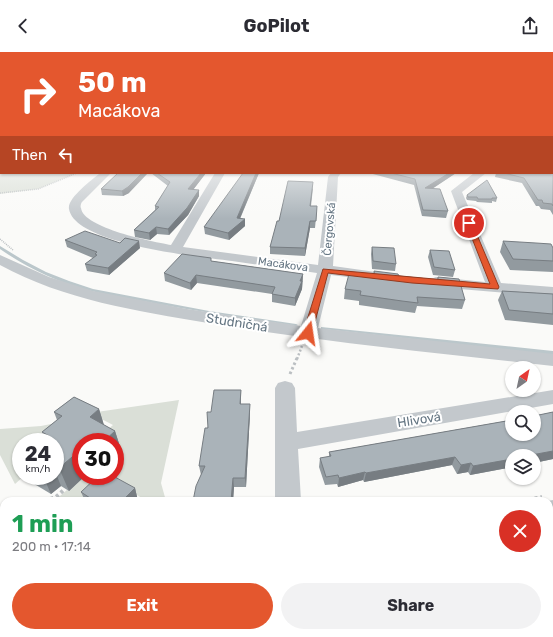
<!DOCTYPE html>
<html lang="en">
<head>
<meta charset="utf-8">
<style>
  :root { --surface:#fff; --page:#f2f2f3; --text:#2b2b33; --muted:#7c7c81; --accent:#e4572e }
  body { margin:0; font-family:Rubik,sans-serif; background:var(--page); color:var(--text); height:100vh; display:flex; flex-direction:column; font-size:15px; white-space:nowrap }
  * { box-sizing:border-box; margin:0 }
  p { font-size:13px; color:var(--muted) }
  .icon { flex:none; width:22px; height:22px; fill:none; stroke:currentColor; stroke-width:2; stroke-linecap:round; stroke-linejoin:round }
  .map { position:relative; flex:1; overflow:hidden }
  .drawer { position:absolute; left:0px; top:445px; width:553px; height:140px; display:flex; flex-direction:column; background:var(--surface); border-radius:12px 12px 0 0; box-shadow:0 1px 3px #0004 }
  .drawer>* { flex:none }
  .hud { position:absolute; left:0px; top:0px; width:553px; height:122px; box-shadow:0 1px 3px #0004; background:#e4572e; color:#fff; overflow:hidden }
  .needle { width:26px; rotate:33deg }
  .buttons { position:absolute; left:505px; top:309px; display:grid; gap:8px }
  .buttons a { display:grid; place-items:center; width:36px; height:36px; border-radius:50%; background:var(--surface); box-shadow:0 1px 3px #0004; font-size:20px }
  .speed { position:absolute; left:12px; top:381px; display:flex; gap:8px; font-size:20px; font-weight:700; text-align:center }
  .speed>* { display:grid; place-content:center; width:52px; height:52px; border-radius:50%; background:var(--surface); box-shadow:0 1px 3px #0004; line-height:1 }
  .speed small { font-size:10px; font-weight:400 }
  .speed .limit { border:6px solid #d22; background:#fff; color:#111 }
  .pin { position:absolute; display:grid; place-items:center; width:34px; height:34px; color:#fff; margin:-17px; border:2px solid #fff; border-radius:50%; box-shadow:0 1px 4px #0007 }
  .me { position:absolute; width:44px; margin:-22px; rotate:15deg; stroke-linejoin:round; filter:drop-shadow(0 0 3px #0008) }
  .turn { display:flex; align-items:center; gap:14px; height:84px; padding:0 12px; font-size:18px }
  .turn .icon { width:52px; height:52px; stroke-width:2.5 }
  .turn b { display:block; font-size:28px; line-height:34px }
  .then { display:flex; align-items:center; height:38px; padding:0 12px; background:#0003; gap:8px; font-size:15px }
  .round { display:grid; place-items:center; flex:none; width:42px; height:42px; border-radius:21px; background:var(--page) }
  .headline { display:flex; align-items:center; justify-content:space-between; height:68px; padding:0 12px }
  h1 { font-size:24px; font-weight:700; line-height:30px; color:#1e9e55 }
  .action { display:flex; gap:8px; margin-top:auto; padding:8px 12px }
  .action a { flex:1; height:46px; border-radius:24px; background:var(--accent); color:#fff; font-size:16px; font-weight:700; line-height:46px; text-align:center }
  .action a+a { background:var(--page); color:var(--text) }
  header { display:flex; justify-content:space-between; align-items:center; height:52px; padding:0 12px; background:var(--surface); font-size:18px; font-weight:700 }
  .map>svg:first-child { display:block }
</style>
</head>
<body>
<header><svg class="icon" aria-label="back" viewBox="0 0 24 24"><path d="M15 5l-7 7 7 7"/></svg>GoPilot<svg class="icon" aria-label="share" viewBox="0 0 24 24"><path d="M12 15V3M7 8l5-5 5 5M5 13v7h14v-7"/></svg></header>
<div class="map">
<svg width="553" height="585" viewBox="0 0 553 585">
  <rect width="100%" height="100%" fill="#fafaf8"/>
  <!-- green -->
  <path fill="#dadfd7" d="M0 85 1 121H77L38 137 0 142Z
    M179 348 161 431 166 449H147L120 433 88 449H54L67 438 69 439 85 424H89L95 427 98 424H115V390L106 379 113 373 90 361Z
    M61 370 52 390H21V424H24L15 432 0 403V377L41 374Z"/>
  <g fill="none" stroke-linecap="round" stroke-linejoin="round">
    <!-- stream -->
    <path fill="#bbc7cb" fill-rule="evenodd" d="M0 194 23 208 46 220 69 229 93 237 209 259 296 272 298 273 296 274C250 267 203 260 157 252 135 247 113 245 91 239 59 231 27 216 0 197Z
      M321 275 553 299V303L323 277H321Z"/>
    <!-- path-far3 -->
    <path stroke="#bbbfc2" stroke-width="1.5" stroke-dasharray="1 1" stroke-linecap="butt" d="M0 141 38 137 77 121
      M0 187 13 198"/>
    <!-- path-far2 -->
    <path stroke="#bbbfc2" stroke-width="2.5" stroke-dasharray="2 2" stroke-linecap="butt" d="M297 307 302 294"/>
    <!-- path-far1 -->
    <path stroke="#bbbfc2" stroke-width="3" stroke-dasharray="2.5 2.5" stroke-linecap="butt" d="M290 322 297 306"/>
    <!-- path -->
    <path stroke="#bbbfc2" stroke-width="4" stroke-dasharray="3 3" stroke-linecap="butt" d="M45 449 56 445 65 437
      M523 449 542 445
      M0 467 4 465
      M549 542 553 548
      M42 585 49 581
      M93 585 99 581
      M215 585 221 581"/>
    <!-- street -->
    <path fill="#c3c8cc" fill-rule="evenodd" d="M100 121H111L82 150C81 151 80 155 81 156 83 176 154 190 171 193L215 121H225L183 195 318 213 328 125 331 121H341L338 125 333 214 397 223 402 224 404 227 402 230 397 231 331 223 318 276 553 302V314C438 301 323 290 208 271 137 259 64 248 0 213V203L49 225 93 239 187 257 301 274 317 221C289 217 260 213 232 209 202 205 75 193 69 157 67 146 92 128 100 121Z
      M474 121H486L462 140 501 231 553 235V245L436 235 431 233 428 230 431 227 436 225 485 230 451 139Z
      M285 329 292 331 295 336 297 380 553 338V352L298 397 301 449H275V336L278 331Z
      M553 448V470L549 471 548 449Z
      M549 472 553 473V503L549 501Z
      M0 548 4 549V581H20L21 585H0Z
      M120 581H156L154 585H118Z
      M275 581H307V585H275Z"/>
  </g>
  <!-- wall -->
  <path fill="#929a9f" d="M552 85 553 98H552L553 101V163L550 158 541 157 539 154H536L522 131 495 125 496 121H552Z
    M118 121 129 141 123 144 102 143 101 137Z
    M151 121H206L193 138H199V144L188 163 169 183 157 182 150 188 135 185 134 178 155 158V154L168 134Z
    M259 121 240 167H245V174L229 188 205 182 204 175Z
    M369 121H456L432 137 448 159 446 166 422 164 414 133Z
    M313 136 311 154H317L315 176H310L305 204 270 202V195L279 169Z
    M467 143 497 146 496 150 492 149V151L477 150 476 149 467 148 466 146Z
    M65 188 120 191 140 196 109 223 87 219 85 212 93 206 67 195Z
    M503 189 553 196V220L510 218 500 200Z
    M372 195 396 212 395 219 372 217 371 202Z
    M430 198 455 218 453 225 433 223 428 205Z
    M211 209 303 222 302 237 295 254 272 250V242L197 231 191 238 165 229 164 221Z
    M374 219 399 224 437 228 438 225 465 248 462 257 417 254 415 261 359 253V249L344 247 345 237 373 225Z
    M502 239 553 242V273L505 268 498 248Z
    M241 338V352L250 361 246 435H234L233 449H193L201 423 199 414 211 360Z
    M74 345 99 357 104 373 115 379 122 401 115 408V390H81V424H85L69 439 61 434 51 442 31 430 28 424H55V390H42L45 387 42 380 57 368 54 360Z
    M553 360V407L534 411V404H512V415L470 423 468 420 457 422 452 413 364 430 363 428 338 435 337 432 325 433 319 415 320 406 329 405V400L512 368V382H534V364Z
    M89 424H98L95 427Z
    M135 436 138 449H85L81 440Z
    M356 581H397V585H356Z"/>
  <!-- shaded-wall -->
  <path fill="#777d82" d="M142 121H148L129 141 123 144 122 139Z
    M201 121H206L189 143 188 137Z
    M256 121H259L237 173 245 167V174L229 188 228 181 237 166Z
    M449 121H456L424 142 425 136Z
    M199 138V144L188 163 169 183 168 177Z
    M310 169V176L305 204V196Z
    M156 175 157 182 150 188 149 181Z
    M139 189 140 196 109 223 108 216Z
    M303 222 302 237 295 254V246L300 229Z
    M196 223 197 231 191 238 190 231Z
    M241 338V347L240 361V352Z
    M250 352V361L246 435 245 426Z
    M99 357 106 380 90 365Z
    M115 379 122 401 115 408V390H103Z
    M553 399V407L534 411V404H526Z
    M78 400 81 408V424H85L69 439 59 416Z
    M455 405 452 413 364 430 366 421Z
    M512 407V415L470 423 473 414Z
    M471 411 468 420 457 422 461 413Z
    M55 419 61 434 51 442 43 424H55Z
    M365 420 363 428 338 435 339 426Z
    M94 424H98L95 427Z
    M233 426 234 435 233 449H231Z
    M135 436 138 449H125L124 447Z"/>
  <!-- building -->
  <path fill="#aab3b9" stroke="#777d82" d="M552 85H553V93L552 94 553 101V154L552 152 543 151 542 148H538L524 126 504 121H552Z
    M118 121H142L128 135 122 139 101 137Z
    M157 121H201L188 137 199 138 187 156 168 177 156 175 149 181 134 178 159 155 155 154 170 130Z
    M243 121H256L237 166 245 167 228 181 204 175Z
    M391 121H449L425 136 440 137 448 159 423 158 415 127Z
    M487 128 497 146H492V147H478L477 145H468L467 143Z
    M288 129 313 130 310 154H317L316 169H310L305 196 270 195 277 169H279Z
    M85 179 120 191 125 186 139 189 108 216 85 212 97 203 95 202 97 200 65 188Z
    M503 189 536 191 551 192 553 196V209L513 207Z
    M372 195 394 196 396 212 373 209Z
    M430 198 449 199 455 218 434 215Z
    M182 202 211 206V209L303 222 300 229H302L295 246 272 242 275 235 196 223 190 231 164 221Z
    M374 219 398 222 399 224 438 228V225L459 227 465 248 417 245 418 251 402 249 360 243 361 239 345 237 349 222 375 226Z
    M502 239 553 242V262L509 258Z
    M214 338H241L240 352H250L245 426H233L231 449H193L196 434 205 414H199L205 376H208L207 360H211Z
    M74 345 99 357 90 365 115 379 103 390H81V402L78 400 59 416 55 414V390H42L49 384 42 380 62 364 54 360Z
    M553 360V399L526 404H512V407L473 414 471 411 461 413 455 405 366 421 365 420 339 426 338 423 326 425 320 406 331 404 329 400 512 368V382H534V364Z
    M98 424H113L135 436 124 447 127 449H87L90 446 81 440Z
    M549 549 553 553V585H467L466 584 469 581H549Z
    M201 581 204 585H197Z
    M358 581H397V585H359Z"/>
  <!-- sky -->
  <linearGradient id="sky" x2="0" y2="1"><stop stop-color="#96bcdc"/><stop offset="0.51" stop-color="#fdfdfc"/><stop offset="1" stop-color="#fdfdfc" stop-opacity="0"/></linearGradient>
  <rect width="553" height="167" fill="url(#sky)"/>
  <!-- route -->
  <path fill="#e4572e" stroke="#94391e" d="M469 169 472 171 499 235 498 237 412 231 328 221 312 281 308 283 303 281 323 217 490 232 466 171Z"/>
  <g text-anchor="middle" stroke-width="4" stroke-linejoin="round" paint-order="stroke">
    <!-- far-street labels -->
    <g font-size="11" fill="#657683" stroke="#fff">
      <text transform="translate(329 177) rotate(-85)" y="4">Čergovská</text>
      <text transform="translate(283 212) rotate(8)" y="4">Macákova</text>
    </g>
    <!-- street labels -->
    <g font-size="13" fill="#657683" stroke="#fff">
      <text transform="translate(237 270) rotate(9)" y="5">Studničná</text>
      <text transform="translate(419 367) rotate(-9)" y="5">Hlivová</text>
    </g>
  </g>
</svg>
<div class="buttons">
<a><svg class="needle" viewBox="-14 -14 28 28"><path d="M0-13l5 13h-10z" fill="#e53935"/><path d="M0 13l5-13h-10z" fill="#7c7c81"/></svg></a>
<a><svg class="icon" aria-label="search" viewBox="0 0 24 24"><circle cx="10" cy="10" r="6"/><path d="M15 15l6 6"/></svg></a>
<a><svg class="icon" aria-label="layers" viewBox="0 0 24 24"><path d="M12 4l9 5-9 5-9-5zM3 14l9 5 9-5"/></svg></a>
</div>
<div class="speed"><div>24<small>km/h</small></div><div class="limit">30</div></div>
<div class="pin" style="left:469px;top:171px;background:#d93025"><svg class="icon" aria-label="arrive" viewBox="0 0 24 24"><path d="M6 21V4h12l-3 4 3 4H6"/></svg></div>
<svg class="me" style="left:308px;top:281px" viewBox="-20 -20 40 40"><path d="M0-17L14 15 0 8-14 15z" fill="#e4572e" stroke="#fff" stroke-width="4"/></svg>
<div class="hud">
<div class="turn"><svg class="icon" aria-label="right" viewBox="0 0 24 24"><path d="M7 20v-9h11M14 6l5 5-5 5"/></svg><div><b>50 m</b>Macákova</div></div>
<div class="then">Then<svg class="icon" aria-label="left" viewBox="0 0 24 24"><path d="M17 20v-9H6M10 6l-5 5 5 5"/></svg></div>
</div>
<section class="drawer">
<div class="headline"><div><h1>1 min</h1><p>200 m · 17:14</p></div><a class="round" style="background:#d93025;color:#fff"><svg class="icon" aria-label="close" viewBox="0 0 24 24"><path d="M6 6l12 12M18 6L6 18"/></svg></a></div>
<div class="action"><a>Exit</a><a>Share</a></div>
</section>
</div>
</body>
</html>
